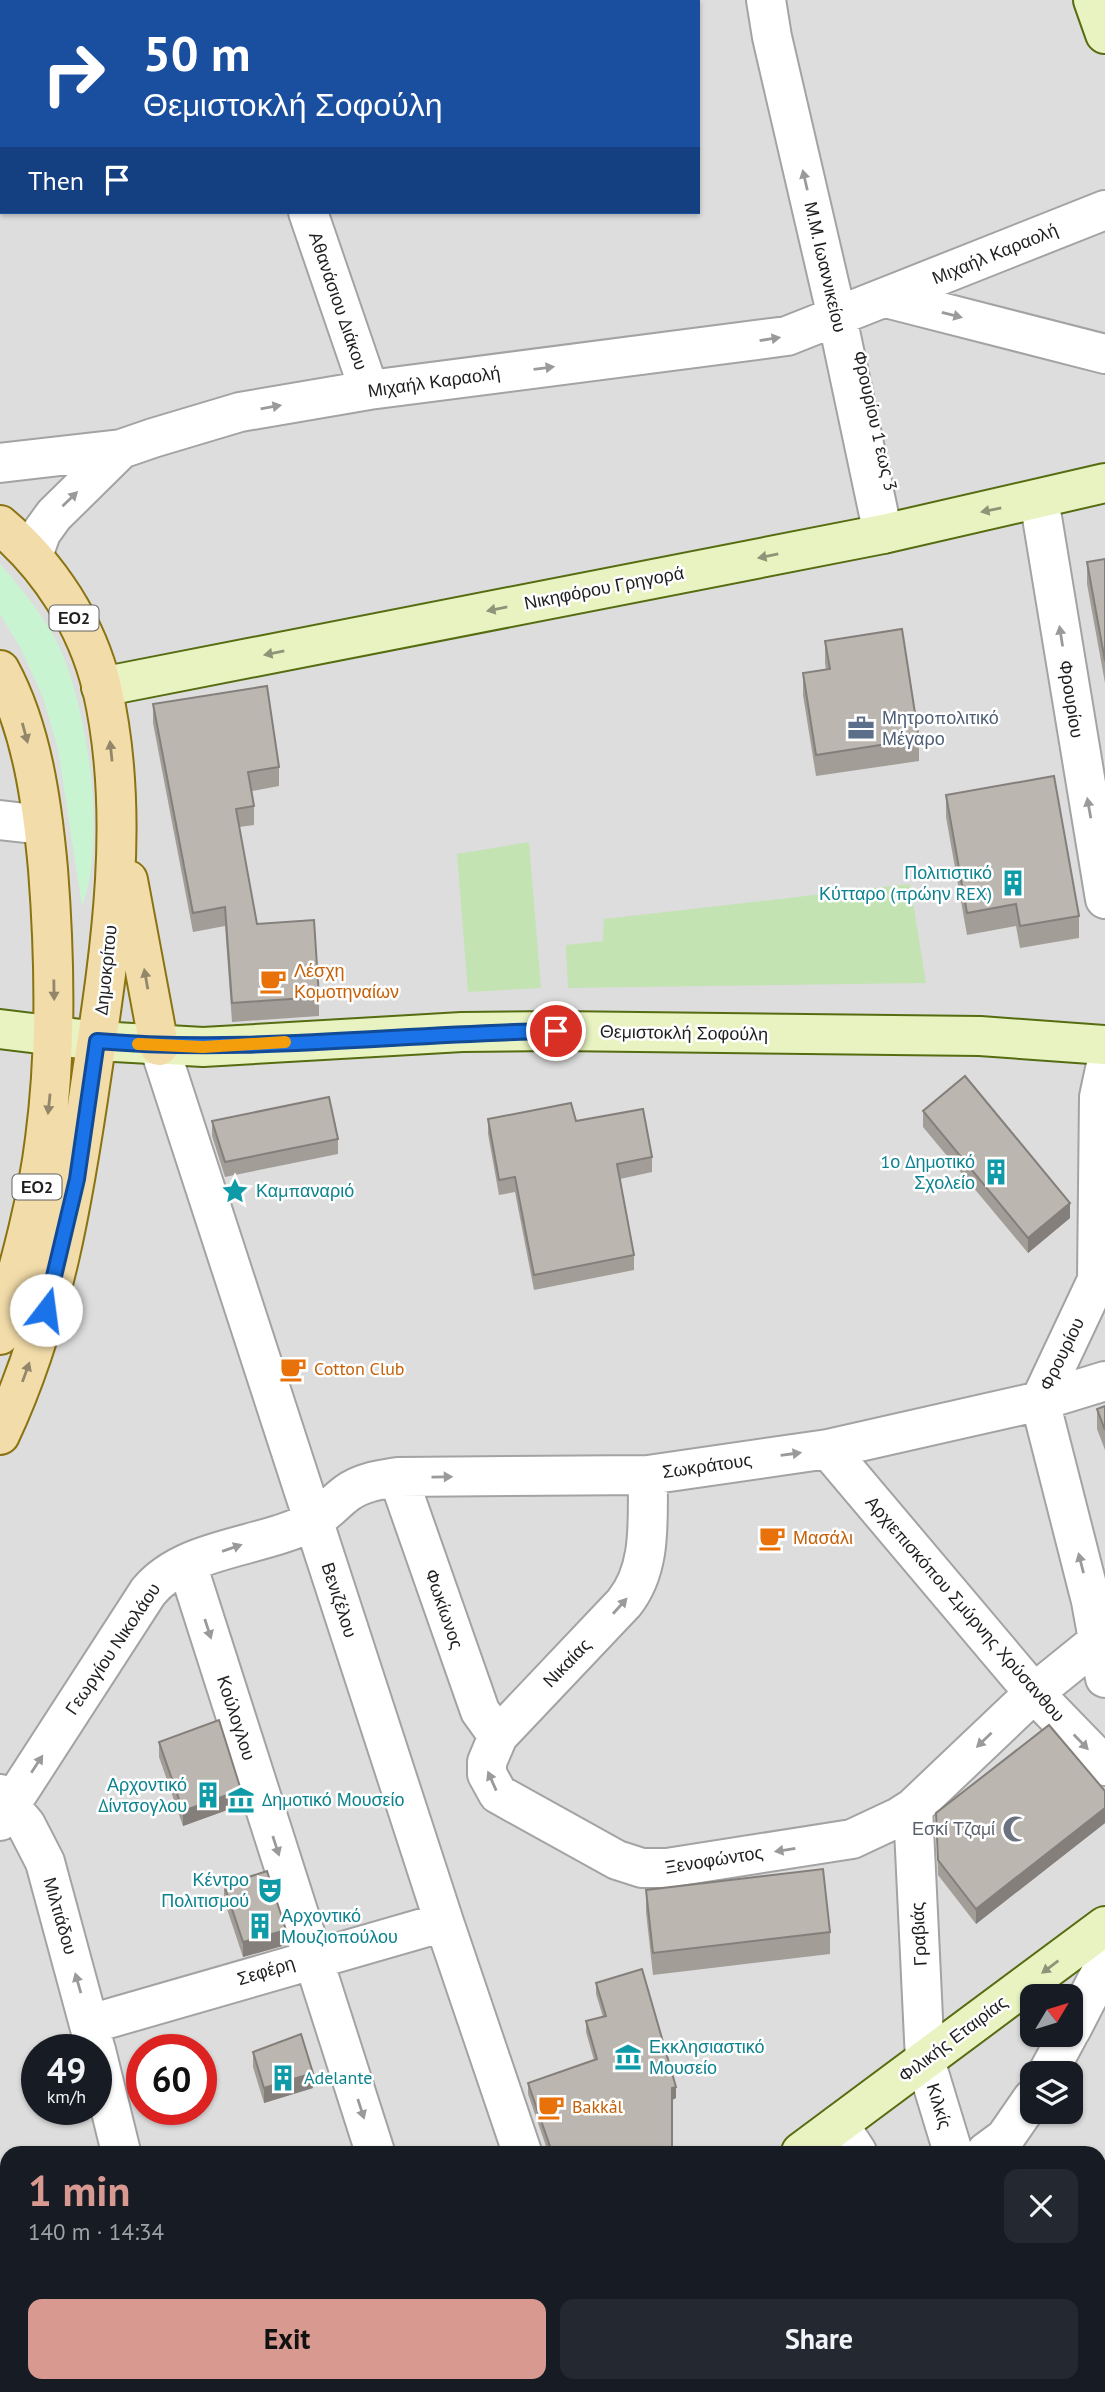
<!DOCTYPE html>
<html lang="en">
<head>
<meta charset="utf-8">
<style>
  :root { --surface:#171b24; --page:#242831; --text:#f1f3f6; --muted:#9ea1a6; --accent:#d89991 }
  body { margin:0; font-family:"PT Sans",sans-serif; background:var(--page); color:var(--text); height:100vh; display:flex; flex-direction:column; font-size:26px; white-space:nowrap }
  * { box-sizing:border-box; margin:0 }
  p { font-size:23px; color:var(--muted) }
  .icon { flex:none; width:38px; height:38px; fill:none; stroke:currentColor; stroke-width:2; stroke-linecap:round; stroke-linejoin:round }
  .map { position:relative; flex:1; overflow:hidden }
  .details { position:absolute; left:0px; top:2146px; width:1106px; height:247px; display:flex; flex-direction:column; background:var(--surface); border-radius:21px 21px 0 0; box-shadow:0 2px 5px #0004 }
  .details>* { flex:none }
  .hud { position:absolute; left:0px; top:0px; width:700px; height:214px; box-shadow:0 2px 5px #0004; background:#1a4fa0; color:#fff; overflow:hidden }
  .needle { width:46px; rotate:52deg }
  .fabs { position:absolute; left:1020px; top:1984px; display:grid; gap:14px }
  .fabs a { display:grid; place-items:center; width:63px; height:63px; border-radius:14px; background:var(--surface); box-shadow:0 2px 5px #0004; font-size:35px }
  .speed { position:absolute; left:21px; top:2034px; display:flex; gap:14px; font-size:35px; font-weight:700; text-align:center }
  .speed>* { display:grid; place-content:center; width:91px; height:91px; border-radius:50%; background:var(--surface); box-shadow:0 2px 5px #0004; line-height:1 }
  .speed small { font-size:18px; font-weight:400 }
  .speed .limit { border:10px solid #d22; background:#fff; color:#111 }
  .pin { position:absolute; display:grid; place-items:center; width:60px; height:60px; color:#fff; margin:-30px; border:4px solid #fff; border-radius:50%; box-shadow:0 2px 7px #0007 }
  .me { position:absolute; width:77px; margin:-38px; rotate:15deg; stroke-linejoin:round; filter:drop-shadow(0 0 5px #0008) }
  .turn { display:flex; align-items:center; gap:24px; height:147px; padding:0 28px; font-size:32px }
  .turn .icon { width:91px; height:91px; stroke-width:2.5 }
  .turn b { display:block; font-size:49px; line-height:60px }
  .then { display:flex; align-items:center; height:66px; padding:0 28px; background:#0003; gap:14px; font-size:26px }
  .round { display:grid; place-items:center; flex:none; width:74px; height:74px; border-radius:14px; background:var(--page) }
  .overview { display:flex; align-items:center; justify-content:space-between; height:119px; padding:0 28px }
  h1 { font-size:42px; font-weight:700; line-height:52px; color:var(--accent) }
  .cta { display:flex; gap:14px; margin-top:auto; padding:14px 28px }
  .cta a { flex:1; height:80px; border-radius:14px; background:var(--accent); color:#111; font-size:28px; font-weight:700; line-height:80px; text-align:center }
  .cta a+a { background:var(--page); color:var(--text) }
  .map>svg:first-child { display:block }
</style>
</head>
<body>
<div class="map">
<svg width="1105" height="2392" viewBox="0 0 1105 2392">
  <rect width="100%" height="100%" fill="#efede7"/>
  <!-- residential -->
  <path fill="#ddd" fill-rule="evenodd" d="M0 0H1105V2392H0ZM2 2H698V212H2ZM1032 1997H1071V2035H1032ZM37 2049H96V2109H37ZM142 2049H201V2109H142ZM1032 2074H1071V2112H1032ZM7 2152H1099V2385H7Z"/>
  <!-- grass -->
  <path fill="#c4e3b3" d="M529 842 541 988 468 992 457 854Z
    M910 884 926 983 568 988 566 945 603 941 604 919Z"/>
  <!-- park -->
  <path fill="#c9f4d2" d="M0 564C19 585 37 608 52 633 87 694 108 840 82 906L58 749 43 697 20 647 0 614Z"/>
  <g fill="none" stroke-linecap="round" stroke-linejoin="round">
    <!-- street casing -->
    <g stroke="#a3a3a3" stroke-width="42">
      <path id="street" d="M219 0 220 2
        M766 0 772 37 837 317 883 534
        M419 2 425 0
        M0 95H2
        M308 212 369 390
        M886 298 1105 354
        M0 463 121 449
        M1039 499 1105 899
        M33 556 41 533 54 515 121 449 153 438 240 412 369 390 787 336 1105 210
        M0 820 43 825
        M159 1046 444 1922 522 2152
        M1105 1069 1099 1097 1097 1280 1040 1401 1091 1601 1105 1678
        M828 1449 1034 1693 1105 1766
        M648 1475C647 1518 653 1567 624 1603L498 1736 487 1762V1774L498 1794 617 1860 642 1868H667L852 1839 899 1817 913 1808 1034 1693 1097 1642
        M398 1477 480 1711 498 1736
        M187 1564 375 2152
        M0 1794 26 1825 45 1862 95 2047
        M913 1808 925 2060 953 2152
        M0 1821 148 1592C185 1546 265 1548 314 1520 326 1513 336 1501 347 1493 362 1482 380 1480 398 1477L648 1475 828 1449 1040 1401 1105 1381
        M90 2024 444 1922
        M1071 2030 1105 1964
        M96 2050 121 2152
        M1047 2074 1068 2035
        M839 2124 857 2152
        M986 2152 1005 2138 1032 2099
        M255 2385V2392
        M812 2385 816 2392
        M898 2385 902 2392
        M957 2385 961 2392
        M1037 2385 1040 2392"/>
    </g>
    <!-- secondary casing -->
    <g stroke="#566c11" stroke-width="42">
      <path id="secondary" d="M1093 0 1105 34
        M101 687 883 534 1105 483
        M0 1029 97 1041 203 1047 462 1032 556 1031 980 1036 1105 1045
        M801 2152 1105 1926
        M582 2385 584 2392"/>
    </g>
    <!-- primary casing -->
    <g stroke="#8a7311" stroke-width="42">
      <path id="primary" d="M0 525C49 566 87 625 102 688 131 813 111 947 92 1072 74 1196 54 1320 0 1435
        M0 670C32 729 42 803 48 869 55 959 57 1049 45 1139 37 1205 18 1270 0 1335
        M128 880 159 1046
        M0 2229 7 2230
        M0 2281 7 2282
        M546 2385 557 2392
        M657 2385 665 2392"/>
    </g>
    <!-- street -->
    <use href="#street" stroke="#fff" stroke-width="38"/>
    <!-- secondary -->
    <use href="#secondary" stroke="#e9f3c1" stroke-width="38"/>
    <!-- primary -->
    <use href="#primary" stroke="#f2dca9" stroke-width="38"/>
  </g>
  <!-- wall -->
  <path fill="#a29d97" d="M1105 559V683L1087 584V562Z
    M825 641 919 739V761L816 776 803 695V673L826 670 825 663Z
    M153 704 279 767V786L252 791 254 806V825L239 827 257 924 319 997V1016L232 1022 225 926 193 932 153 723Z
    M946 795 1079 916V938L1020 948 1016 926 967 935 946 817Z
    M923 1111 1070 1218 1028 1253 923 1127Z
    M488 1119 576 1121 652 1157V1172L620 1179 634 1255V1270L534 1290 515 1192 499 1195 488 1134Z
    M212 1121 338 1139V1154L225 1177 212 1136Z
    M1105 1406V1450L1097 1429V1409Z
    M159 1742 241 1805 183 1826 159 1757Z
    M1105 1791V1823L976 1924 938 1875 936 1813Z
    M224 1885 286 1945 243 1957 224 1900Z
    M646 1890 830 1932V1954L653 1975 646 1912Z
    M596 1983 676 2098 672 2100V2152H548L528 2094V2083L594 2060 586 2032V2021L603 2017 596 1994Z
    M253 2052 313 2088 264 2103 253 2067Z
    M724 2385H797L802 2392H729Z"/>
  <!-- shaded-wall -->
  <path fill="#847f7b" d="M1070 1203V1218L1028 1253V1238Z
    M241 1790V1805L183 1826V1811Z
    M1105 1808V1823L976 1924V1909Z
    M286 1930V1945L243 1957V1942Z
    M313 2073V2088L264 2103V2088Z
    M676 2087V2098L672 2100V2088Z"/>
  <!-- building -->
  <path fill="#bcb6b0" stroke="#847f7b" stroke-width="2" d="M1105 559V661L1087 562Z
    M902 629 919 739 816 755 803 673 830 669 825 641Z
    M267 686 279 767 248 772 254 806 236 809 257 924 314 920 319 997 232 1003 225 907 193 913 153 704Z
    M1054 776 1079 916 1020 926 1016 904 967 913 946 795Z
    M965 1076 1070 1203 1028 1238 923 1111Z
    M329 1097 338 1139 225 1162 212 1121Z
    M571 1103 576 1121 643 1109 652 1157 617 1164 634 1255 534 1275 515 1177 499 1180 488 1119Z
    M1105 1406V1430L1097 1409Z
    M219 1720 241 1790 183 1811 159 1742Z
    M1049 1725 1105 1791V1808L976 1909 938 1860 936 1813Z
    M823 1869 830 1932 653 1953 646 1890Z
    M267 1871 286 1930 243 1942 224 1885Z
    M642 1969 676 2087 672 2088V2152H552L528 2083 597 2059 586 2021 606 2016 596 1983Z
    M301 2034 313 2073 264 2088 253 2052Z
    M736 2385H797L802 2392H742Z
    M835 2385H882L883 2387 891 2392H830L834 2388Z
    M410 2386 421 2392H407Z"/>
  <!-- one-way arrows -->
  <defs><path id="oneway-solid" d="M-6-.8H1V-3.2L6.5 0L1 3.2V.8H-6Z" transform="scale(1.75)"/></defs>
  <g fill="#9a9a9a">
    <use href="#oneway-solid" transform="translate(805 180) rotate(-103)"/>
    <use href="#oneway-solid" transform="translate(952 315) rotate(14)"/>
    <use href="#oneway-solid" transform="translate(770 339) rotate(-9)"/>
    <use href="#oneway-solid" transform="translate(544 368) rotate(-7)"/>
    <use href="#oneway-solid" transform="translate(271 407) rotate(-10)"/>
    <use href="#oneway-solid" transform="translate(70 499) rotate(-44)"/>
    <use href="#oneway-solid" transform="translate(1061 636) rotate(-99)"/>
    <use href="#oneway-solid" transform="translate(1089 808) rotate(-100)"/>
    <use href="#oneway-solid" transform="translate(791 1454) rotate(-8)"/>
    <use href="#oneway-solid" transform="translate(442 1477) rotate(-1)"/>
    <use href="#oneway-solid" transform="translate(232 1548) rotate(-19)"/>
    <use href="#oneway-solid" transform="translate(1081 1563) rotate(-104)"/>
    <use href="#oneway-solid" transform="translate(620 1606) rotate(-48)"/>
    <use href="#oneway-solid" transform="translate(208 1629) rotate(72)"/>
    <use href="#oneway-solid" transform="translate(984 1740) rotate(136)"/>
    <use href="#oneway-solid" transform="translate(1081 1742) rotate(46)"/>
    <use href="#oneway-solid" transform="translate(37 1764) rotate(-57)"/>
    <use href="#oneway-solid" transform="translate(492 1781) rotate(-114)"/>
    <use href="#oneway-solid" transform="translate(276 1846) rotate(72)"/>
    <use href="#oneway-solid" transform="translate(785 1850) rotate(171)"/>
    <use href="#oneway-solid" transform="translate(78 1983) rotate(-106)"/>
    <use href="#oneway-solid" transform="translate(361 2109) rotate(72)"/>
  </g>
  <g fill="#8e9478">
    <use href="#oneway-solid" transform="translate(991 510) rotate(168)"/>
    <use href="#oneway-solid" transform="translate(768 556) rotate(169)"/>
    <use href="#oneway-solid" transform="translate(497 609) rotate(169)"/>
    <use href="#oneway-solid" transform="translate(274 653) rotate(169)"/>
    <use href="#oneway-solid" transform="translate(1050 1967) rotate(143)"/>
  </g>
  <g fill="#93876b">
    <use href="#oneway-solid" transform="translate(25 733) rotate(75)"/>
    <use href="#oneway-solid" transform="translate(111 751) rotate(-96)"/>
    <use href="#oneway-solid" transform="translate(146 979) rotate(-100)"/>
    <use href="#oneway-solid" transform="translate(54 990) rotate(89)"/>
    <use href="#oneway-solid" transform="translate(49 1104) rotate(96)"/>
    <use href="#oneway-solid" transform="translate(26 1372) rotate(-70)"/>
  </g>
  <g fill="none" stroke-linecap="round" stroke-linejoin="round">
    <!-- route casing -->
    <g stroke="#114b97" stroke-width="18">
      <path id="route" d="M46 1310 77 1179 97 1041C250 1054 403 1033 556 1031"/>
    </g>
    <!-- route -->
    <use href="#route" stroke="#1a73e8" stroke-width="12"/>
    <!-- slow -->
    <path stroke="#f59e0b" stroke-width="12" d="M138 1044 203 1047 285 1042"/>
  </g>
  <!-- icons -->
  <defs>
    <g id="office-bare" transform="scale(2.1)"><path d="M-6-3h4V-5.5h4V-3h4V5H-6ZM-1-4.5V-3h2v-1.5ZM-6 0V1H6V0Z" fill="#5c6f8a" stroke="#fff" stroke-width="2.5" paint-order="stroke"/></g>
    <g id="building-bare" transform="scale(2.1)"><path d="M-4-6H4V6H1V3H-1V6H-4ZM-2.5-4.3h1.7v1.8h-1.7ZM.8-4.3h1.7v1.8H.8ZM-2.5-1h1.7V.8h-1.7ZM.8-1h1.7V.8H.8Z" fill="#0f9aa8" stroke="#fff" stroke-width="2.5" paint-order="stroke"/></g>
    <g id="cafe-bare" transform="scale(2.1)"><path d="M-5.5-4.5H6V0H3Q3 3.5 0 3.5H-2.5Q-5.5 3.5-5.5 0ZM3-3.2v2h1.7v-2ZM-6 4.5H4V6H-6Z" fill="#e8710a" stroke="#fff" stroke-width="2.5" paint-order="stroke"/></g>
    <g id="sight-bare" transform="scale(2.1)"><path d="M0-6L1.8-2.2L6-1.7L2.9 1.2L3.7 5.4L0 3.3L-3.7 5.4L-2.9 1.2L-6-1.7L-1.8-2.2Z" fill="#0f9aa8" stroke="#fff" stroke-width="2.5" paint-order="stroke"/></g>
    <g id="museum-bare" transform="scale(2.1)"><path d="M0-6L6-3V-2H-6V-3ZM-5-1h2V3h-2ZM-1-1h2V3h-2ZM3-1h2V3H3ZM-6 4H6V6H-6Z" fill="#0f9aa8" stroke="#fff" stroke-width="2.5" paint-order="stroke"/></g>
    <g id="mosque-bare" transform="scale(2.1)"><path d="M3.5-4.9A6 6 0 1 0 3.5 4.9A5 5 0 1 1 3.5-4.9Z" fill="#6b7280" stroke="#fff" stroke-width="2.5" paint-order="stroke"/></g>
    <g id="theatre-bare" transform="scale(2.1)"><path d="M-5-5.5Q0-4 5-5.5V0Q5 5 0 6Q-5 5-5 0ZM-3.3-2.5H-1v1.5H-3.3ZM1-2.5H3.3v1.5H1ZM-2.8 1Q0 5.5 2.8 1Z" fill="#0f9aa8" stroke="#fff" stroke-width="2.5" paint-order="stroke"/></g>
  </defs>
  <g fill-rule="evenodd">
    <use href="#office-bare" x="861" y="728"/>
    <use href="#building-bare" x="1013" y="883"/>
    <use href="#cafe-bare" x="273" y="981"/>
    <use href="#building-bare" x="996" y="1172"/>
    <use href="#sight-bare" x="235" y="1191"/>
    <use href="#cafe-bare" x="293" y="1369"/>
    <use href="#cafe-bare" x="772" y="1538"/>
    <use href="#building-bare" x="208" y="1795"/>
    <use href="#museum-bare" x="241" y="1800"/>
    <use href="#mosque-bare" x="1016" y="1829"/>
    <use href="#theatre-bare" x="270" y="1890"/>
    <use href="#building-bare" x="260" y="1926"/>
    <use href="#museum-bare" x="628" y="2057"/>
    <use href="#building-bare" x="283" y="2078"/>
    <use href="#cafe-bare" x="551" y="2107"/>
  </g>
  <g text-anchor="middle" stroke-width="5" stroke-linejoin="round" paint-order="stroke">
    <!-- shield labels -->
    <g fill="#fff" stroke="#626262" stroke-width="2">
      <rect x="49.5" y="605.5" width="49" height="25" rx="5"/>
      <rect x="12.5" y="1174.5" width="49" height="25" rx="5"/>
    </g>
    <g font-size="16" font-weight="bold" fill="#1f1f1f">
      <text x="74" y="624">ΕΟ2</text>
      <text x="37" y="1193">ΕΟ2</text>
    </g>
    <!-- street labels -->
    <g font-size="18" fill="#1f1f1f" stroke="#fff">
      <text transform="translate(995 254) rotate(-22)" y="6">Μιχαήλ Καραολή</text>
      <text transform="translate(825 267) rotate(77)" y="6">Μ.Μ. Ιωαννικείου</text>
      <text transform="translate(338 301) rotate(71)" y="6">Αθανάσιου Διάκου</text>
      <text transform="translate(434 382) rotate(-8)" y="6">Μιχαήλ Καραολή</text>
      <text transform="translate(875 421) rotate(77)" y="6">Φρουρίου 1 εως 3</text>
      <text transform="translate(604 588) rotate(-11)" y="6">Νικηφόρου Γρηγορά</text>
      <text transform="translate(1071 699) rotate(81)" y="6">Φρουρίου</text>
      <text transform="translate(106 970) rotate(-84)" y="6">Δημοκρίτου</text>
      <text transform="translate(684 1033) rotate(1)" y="6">Θεμιστοκλή Σοφούλη</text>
      <text transform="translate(1062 1354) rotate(-64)" y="6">Φρουρίου</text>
      <text transform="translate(707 1466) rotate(-8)" y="6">Σωκράτους</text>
      <text transform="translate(339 1600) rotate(72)" y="6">Βενιζέλου</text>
      <text transform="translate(444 1609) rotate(71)" y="6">Φωκίωνος</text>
      <text transform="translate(965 1609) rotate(49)" y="6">Αρχιεπισκόπου Σμύρνης Χρύσανθου</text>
      <text transform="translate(113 1649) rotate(-56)" y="6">Γεωργίου Νικολάου</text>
      <text transform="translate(567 1663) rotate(-46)" y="6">Νικαίας</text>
      <text transform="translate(236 1718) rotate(72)" y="6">Κούλογλου</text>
      <text transform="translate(714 1860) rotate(-9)" y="6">Ξενοφώντος</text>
      <text transform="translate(60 1916) rotate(74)" y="6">Μιλτιάδου</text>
      <text transform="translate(919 1934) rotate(-93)" y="6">Γραβιάς</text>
      <text transform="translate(266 1971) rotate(-17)" y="6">Σεφέρη</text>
      <text transform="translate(953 2039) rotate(-37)" y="6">Φιλικής Εταιρίας</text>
      <text transform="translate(939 2106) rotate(73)" y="6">Κιλκίς</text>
    </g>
    <!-- service labels -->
    <g font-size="18" fill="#4e5e75" stroke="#fff" text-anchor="start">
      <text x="882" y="724">Μητροπολιτικό<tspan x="882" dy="21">Μέγαρο</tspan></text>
    </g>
    <!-- culture labels -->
    <g font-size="18" fill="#0d838f" stroke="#fff" text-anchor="start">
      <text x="992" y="879" text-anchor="end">Πολιτιστικό<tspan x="992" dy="21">Κύτταρο (πρώην REX)</tspan></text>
      <text x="975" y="1168" text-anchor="end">1ο Δημοτικό<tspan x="975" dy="21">Σχολείο</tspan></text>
      <text x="256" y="1197">Καμπαναριό</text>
      <text x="187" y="1791" text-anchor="end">Αρχοντικό<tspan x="187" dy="21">Δίντσογλου</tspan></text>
      <text x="262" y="1806">Δημοτικό Μουσείο</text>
      <text x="249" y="1886" text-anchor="end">Κέντρο<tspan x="249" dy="21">Πολιτισμού</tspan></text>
      <text x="281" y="1922">Αρχοντικό<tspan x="281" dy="21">Μουζιοπούλου</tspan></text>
      <text x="649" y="2053">Εκκλησιαστικό<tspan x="649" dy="21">Μουσείο</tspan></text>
      <text x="304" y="2084">Adelante</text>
    </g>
    <!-- food labels -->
    <g font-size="18" fill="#c56008" stroke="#fff" text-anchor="start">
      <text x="294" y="977">Λέσχη<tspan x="294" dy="21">Κομοτηναίων</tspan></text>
      <text x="314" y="1375">Cotton Club</text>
      <text x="793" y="1544">Μασάλι</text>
      <text x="572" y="2113">Bakkål</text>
    </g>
    <!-- worship labels -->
    <g font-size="18" fill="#5b616d" stroke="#fff" text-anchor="end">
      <text x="995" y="1835">Εσκί Τζαμί</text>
    </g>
  </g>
</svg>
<div class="fabs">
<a><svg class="needle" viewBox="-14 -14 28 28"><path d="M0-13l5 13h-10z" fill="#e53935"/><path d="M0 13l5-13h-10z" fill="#9ea1a6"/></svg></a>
<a><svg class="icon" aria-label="layers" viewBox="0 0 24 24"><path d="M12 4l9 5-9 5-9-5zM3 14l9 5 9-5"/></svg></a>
</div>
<div class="speed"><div>49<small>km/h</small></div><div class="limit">60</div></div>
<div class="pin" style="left:556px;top:1031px;background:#d93025"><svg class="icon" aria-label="arrive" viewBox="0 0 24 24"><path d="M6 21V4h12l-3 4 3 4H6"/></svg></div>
<svg class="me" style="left:46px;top:1310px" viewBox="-20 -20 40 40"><circle r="19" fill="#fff"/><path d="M0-13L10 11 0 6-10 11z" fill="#1a73e8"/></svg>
<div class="hud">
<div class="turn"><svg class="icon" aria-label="right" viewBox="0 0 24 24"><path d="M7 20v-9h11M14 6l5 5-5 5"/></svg><div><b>50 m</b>Θεμιστοκλή Σοφούλη</div></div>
<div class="then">Then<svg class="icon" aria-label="arrive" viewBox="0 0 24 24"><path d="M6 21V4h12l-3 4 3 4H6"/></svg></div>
</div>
<section class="details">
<div class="overview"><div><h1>1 min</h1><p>140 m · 14:34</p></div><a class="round"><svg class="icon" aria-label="close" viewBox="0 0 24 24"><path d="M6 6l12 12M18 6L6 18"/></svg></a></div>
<div class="cta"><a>Exit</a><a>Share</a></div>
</section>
</div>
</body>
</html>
